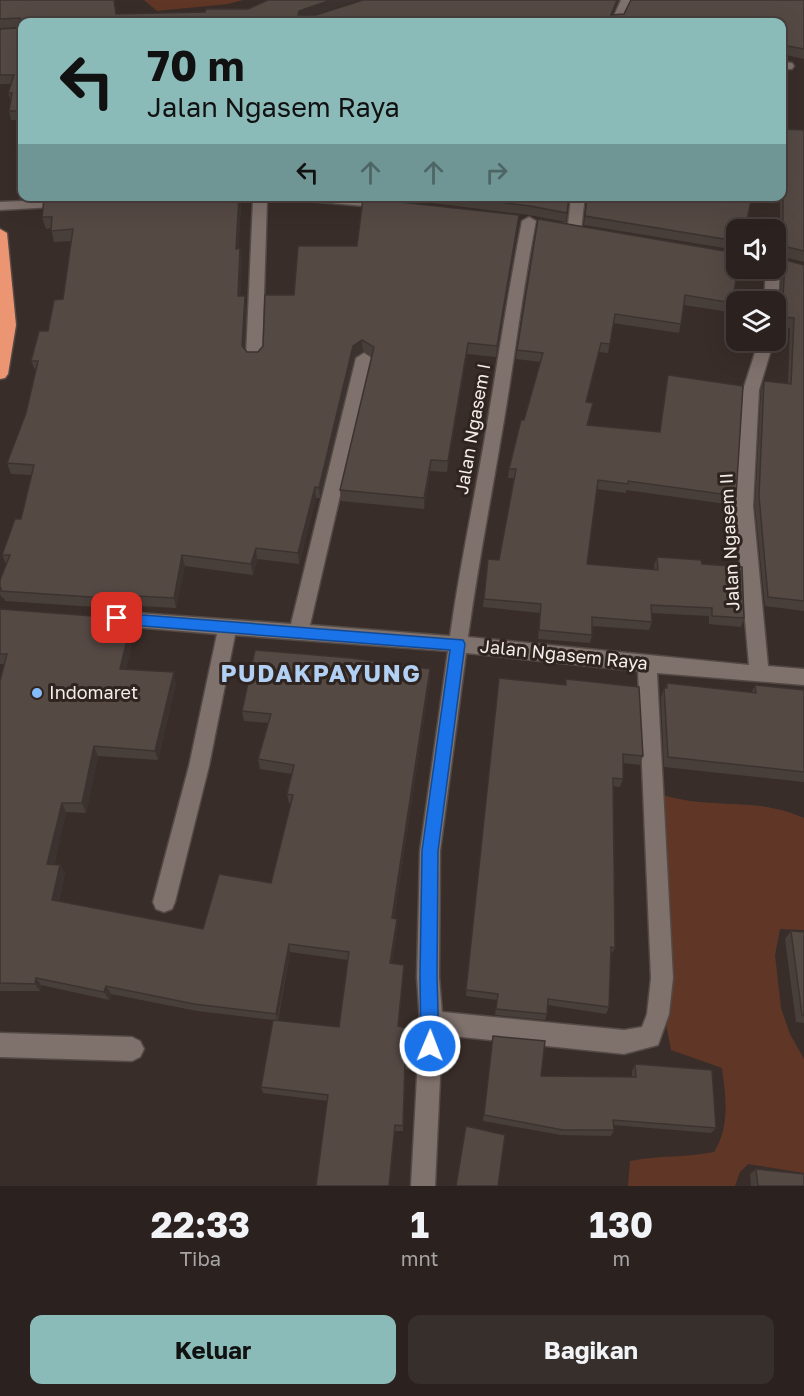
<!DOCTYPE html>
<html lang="id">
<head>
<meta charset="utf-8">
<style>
  :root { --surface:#2b221f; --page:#372f2c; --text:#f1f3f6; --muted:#a6a4a4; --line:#473f3d; --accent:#8bbbb9 }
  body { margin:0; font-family:"Golos Text",sans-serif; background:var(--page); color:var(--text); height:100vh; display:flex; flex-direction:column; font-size:22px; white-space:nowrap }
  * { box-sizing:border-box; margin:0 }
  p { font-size:20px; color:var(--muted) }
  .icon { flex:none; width:33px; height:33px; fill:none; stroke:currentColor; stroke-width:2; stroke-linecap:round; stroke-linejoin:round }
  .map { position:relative; height:1186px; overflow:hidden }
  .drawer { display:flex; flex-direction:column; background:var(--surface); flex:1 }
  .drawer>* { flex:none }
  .top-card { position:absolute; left:18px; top:18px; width:768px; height:183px; border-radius:12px; box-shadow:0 6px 24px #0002,0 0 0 2px var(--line); background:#8bbbb9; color:#111; overflow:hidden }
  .controls { position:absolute; left:726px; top:219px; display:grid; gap:12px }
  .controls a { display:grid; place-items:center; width:60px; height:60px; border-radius:12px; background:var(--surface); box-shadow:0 6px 24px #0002,0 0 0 2px var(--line); font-size:30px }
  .pin { position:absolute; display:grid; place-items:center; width:51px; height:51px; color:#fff; margin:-26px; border-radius:12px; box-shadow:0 3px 9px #0006 }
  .me { position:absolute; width:66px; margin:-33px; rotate:1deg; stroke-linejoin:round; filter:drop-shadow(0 0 4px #0008) }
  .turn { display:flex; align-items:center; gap:21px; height:126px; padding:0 30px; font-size:27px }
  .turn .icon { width:78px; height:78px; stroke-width:2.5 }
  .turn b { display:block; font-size:42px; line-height:51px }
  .lanes { display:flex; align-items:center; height:57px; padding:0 30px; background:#0003; justify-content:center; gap:30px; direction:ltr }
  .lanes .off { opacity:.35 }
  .eta { display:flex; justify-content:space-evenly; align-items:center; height:102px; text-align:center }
  .eta b { font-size:36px; font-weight:700; line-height:42px }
  .action { display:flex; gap:12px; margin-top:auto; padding:12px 30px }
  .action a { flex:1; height:69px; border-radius:12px; background:var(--accent); color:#111; font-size:24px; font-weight:700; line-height:69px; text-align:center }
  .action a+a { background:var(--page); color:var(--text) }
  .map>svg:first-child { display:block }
</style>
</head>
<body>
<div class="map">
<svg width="804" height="1186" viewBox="0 0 804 1186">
  <rect width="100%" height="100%" fill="#392d29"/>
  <!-- green -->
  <path fill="#603727" d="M144 0H243L228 4 157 11Z
    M662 795C674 798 687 801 699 802 740 806 764 801 804 818V930L780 929 775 955 781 1008 790 1034 804 1059V1173L748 1164 740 1172 735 1186H628L630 1161C658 1155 686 1158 714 1152 730 1127 726 1097 722 1068L671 1050 665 1019Z"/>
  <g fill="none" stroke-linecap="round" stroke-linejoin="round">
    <!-- street casing -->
    <g stroke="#534945" stroke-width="3">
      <path id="street" d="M621 0H633L621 22H611Z
        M782 62 792 63 794 66 792 69H782Z
        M212 196H288L282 200 267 201 262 357 254 362 246 357 253 201 218 202 213 201Z
        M293 196C311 196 381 194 392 204L385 208 299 200Z
        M571 196H585L581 230 574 234 551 229 549 226 551 223 568 224Z
        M68 199 75 203 73 206 0 210V202Z
        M529 217 536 221C523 287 515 354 504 420 492 493 478 564 468 637L749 665 735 506 743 390 759 340H774L759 390 753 506 768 666 804 669V685L657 673 673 978 669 1014 658 1045 624 1054 442 1035 435 1186H411L420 1022 417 977 420 851 448 651 235 635 209 766 175 902 172 909 164 912 156 909 153 902 189 766 217 634 110 625 104 623 101 618 104 613 110 611 291 624 356 358 364 353 372 358 310 625 450 636C460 563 476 492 488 419 499 353 509 287 522 221ZM466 653 638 671 651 978 647 1014 642 1027 624 1030 442 1012 439 977 440 851Z
        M776 264 780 268 778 302 776 306V302H764L766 268H776Z
        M0 1033 132 1037 140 1041 144 1049 140 1057 132 1061 0 1057Z"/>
    </g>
    <!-- highway casing -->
    <g stroke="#534945" stroke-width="3">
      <path id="highway" d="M0 229 7 233 16 325 8 374 5 378 0 379Z"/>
    </g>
    <!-- street -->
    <use href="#street" fill="#7f716c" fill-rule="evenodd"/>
    <!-- highway -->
    <use href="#highway" fill="#ec9573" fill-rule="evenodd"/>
  </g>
  <!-- wall -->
  <path fill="#493f3a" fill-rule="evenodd" d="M0 0 116 14 177 13 248 9 268 0H357L313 15H316L363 0H619L613 15 804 0V59L782 54V22H22V163L19 164 16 155 21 120H11L9 111 11 101 8 93 11 84H0V29L20 28 21 27 0 28Z
    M783 129 804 130V262L780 256V196H782V136Z
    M23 196H103L24 198Z
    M125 196H240L241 204 238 248H240L242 260 240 296 246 307 244 348 247 352H258L263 346 294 295 357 246 518 226 496 357 467 354 447 472 430 471 424 509 341 501 340 490 372 357 363 351 354 357 320 498H316L299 564 257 559 253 575 185 566 176 608 140 606V610L5 601 4 598H2L0 594V580L6 564 2 555 21 519 32 475 11 474 7 463 26 413 36 372 31 361 48 331 63 299 71 241 54 242 51 228 46 229 42 217Z
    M376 196H569L566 222 529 215Z
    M587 196 736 230V250L584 225Z
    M736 253 732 303 729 312 684 305 679 333 613 323 608 353 599 352 586 402 591 412 588 425 660 432 666 384 668 375 736 496 733 505 626 490V493L597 489 587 564 655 570 654 566 657 557 702 564 744 618 741 627 709 624V616L651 613 652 622 649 630 592 626V635L590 643 538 639 540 613 483 607 488 559 499 560 514 478H508L509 469 541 362 516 359 517 350Z
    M785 260 804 265V611L765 606 755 506 761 391 764 381 788 383 790 328 779 327 782 270Z
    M0 609 132 619 135 629 126 669 176 683 158 760 98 756 86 813 66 812 54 865H60L65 873 59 901 203 929 271 883 291 804 289 803 287 794 292 774 260 769 258 759 268 723 244 721 242 711 430 669V679L394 919 397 927 392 963 404 965 398 1026 417 1031 414 1071 405 1069 403 1131H395L328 1101 263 1093 261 1087 273 1020 197 1011 111 994 109 1000 41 985 40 991H0V681L4 664H0ZM290 952 348 960 339 1027 278 1021Z
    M499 678 565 685 566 679 643 756 640 765 623 763V779L620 787 613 786 615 948 611 954 609 1007 606 1014 548 1005 547 1014 545 1020 495 1015 497 1000 466 996Z
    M667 683 752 692 755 685 804 690V782L664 767 661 698 664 688H666Z
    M791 931 804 932V1023L796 1022 785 939Z
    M493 1036 541 1076 632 1077V1071L635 1064 716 1128 711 1133 614 1125V1130L611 1136 561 1135 483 1121Z
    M756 1169 804 1186H751L750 1174Z"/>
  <!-- shaded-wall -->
  <path fill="#3c3330" d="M331 0H357L299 20 298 15 299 11Z
    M617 0H619L610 22 611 15Z
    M239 196 241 204 238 260 236 249Z
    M519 215 518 226 496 357 497 346Z
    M240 248 242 260 240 307 238 296Z
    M245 296 246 307 244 357 242 346Z
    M362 340 363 351 354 357 320 498 319 488 353 346Z
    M468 343 467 354 447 472 448 461Z
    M431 460 430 471 424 509V498Z
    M315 487 316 498 299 564 298 553Z
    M256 548 257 559 253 575 251 564Z
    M182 555 185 566 176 608 174 598Z
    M137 596 140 606V610L136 600Z
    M132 619 135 629 124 679 120 669Z
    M430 669V679L393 927 392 918Z
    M174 672 176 683 158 760 155 751Z
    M94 746 98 756 86 813 82 803Z
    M62 803 66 812 52 873 47 864Z
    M60 865 65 873 57 908 52 900Z
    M397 919V927L391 971 390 963Z
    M289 944 290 952 277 1021 276 1014Z
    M404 965V972L398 1033V1026Z
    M36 978 41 985 40 991 35 984Z
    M106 986 111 994 109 1000 104 992Z
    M395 1125 390 1186H389Z"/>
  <!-- building -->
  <path fill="#554944" stroke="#3c3330" stroke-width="1.5" d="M0 0H114L116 14 205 12 206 9H248L268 0H331L299 11 298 15H316L363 0H617L611 15 624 14 631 0H804V49L782 45V22H22V154L16 155 22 111H9L12 93H8L14 75H0V29L20 28 22 26 20 18 0 19Z
    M783 129 804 130V251L783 246Z
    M125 196H239L236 249 240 248 238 296H245L242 346 247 352H258L263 346 265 295H294L298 246H357L363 198 519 215 497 346 468 343 448 461 431 460 424 498 340 490 374 347 362 340 353 346 319 488 315 487 298 553 256 548 251 564 182 555 174 598 137 596 136 600 1 591V588H0V580L10 555H2L15 519H21L34 465 7 463 26 413 38 361H31L39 331H48L54 300 63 299 73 229 51 231 52 217H42L44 199Z
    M453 196H569L567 213 530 206Z
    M587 196H752L745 230H736V241L585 216Z
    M538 219 736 253V268H738L732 303 685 295 681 324 615 314 610 344 601 343 586 402 593 403 587 425 660 432 668 375 743 386 736 496 628 481V484L598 480 587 564 658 570 657 557 701 560 702 564 742 567 744 618 712 616V608L651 605 652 622 592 617V635L539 630 541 604 484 599 488 559 499 560 516 469H509L521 420H524L543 353 517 350Z
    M785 260 804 265V601L768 597 759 496 764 381 791 384 794 318 782 317Z
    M0 609 132 619 120 669 174 672 155 751 94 746 82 803H62L47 864 60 865 52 900 203 929 219 874 271 883 293 795 287 794 294 765 258 759 271 714 242 711 255 650 351 658 430 669 392 918 397 919 390 963 404 965 398 1026 417 1031 415 1065 405 1062 403 1126 395 1125 389 1186H316L328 1095 261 1087 273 1020 339 1027 349 952 289 944 276 1014 194 1004 106 986 104 992 36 978 35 984 0 983V681L7 654H0Z
    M499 678 566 685V679L639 687 643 756 623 754V779L613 778 615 948 611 947 609 1007 548 999 547 1014 496 1009 498 994 466 990Z
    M667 683 756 693 755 685 804 690V772L668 757 664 688H667Z
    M791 931 804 932V1016L802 1015Z
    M493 1036 545 1041 541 1076 636 1077 635 1064 712 1070 716 1128 613 1120 614 1130H563L484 1115Z
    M466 1126 505 1135 498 1186H456Z
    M756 1169 804 1174V1186H758Z"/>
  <!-- route -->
  <path fill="#1a73e8" stroke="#114b97" stroke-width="1.5" d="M117 613 463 640 465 644 438 851 437 977 439 1046 436 1052 430 1054 424 1052 421 1046 420 977 422 851 450 650 117 624 112 622 110 618 112 614Z"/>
  <!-- markers -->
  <circle fill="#84bcfb" stroke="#2f241f" stroke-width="2" cx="37" cy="693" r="6"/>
  <g text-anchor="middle" stroke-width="6" stroke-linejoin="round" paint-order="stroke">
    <!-- street labels -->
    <g font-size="18" fill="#f4ece9" stroke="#2f241f">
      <text transform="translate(473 429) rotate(-80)" y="6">Jalan Ngasem I</text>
      <text transform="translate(730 542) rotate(-93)" y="6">Jalan Ngasem II</text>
      <text transform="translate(564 655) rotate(6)" y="6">Jalan Ngasem Raya</text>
    </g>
    <!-- poi labels -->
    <g font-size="18" fill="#f4ece9" stroke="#2f241f" text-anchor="start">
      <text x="49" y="699">Indomaret</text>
    </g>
    <!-- district labels -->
    <g font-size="24" font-weight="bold" letter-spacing="1.5" fill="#b1d0f3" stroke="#2f241f">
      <text x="321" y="682">PUDAKPAYUNG</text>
    </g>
  </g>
</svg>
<div class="controls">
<a><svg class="icon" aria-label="sound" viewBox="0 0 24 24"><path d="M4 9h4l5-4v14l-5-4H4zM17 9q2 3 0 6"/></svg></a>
<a><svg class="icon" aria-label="layers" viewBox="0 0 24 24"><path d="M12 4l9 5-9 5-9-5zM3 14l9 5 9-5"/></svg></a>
</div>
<div class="pin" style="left:117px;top:618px;background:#d93025"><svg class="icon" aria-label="arrive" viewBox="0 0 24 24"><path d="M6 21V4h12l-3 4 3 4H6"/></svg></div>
<svg class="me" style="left:430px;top:1046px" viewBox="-20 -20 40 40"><circle r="17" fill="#1a73e8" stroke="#fff" stroke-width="3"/><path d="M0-11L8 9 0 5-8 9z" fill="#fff"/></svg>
<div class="top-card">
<div class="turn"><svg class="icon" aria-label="left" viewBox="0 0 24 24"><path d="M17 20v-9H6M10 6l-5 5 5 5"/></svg><div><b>70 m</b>Jalan Ngasem Raya</div></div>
<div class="lanes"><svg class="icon" aria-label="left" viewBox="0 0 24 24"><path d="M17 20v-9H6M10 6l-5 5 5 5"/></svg><svg class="icon off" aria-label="ahead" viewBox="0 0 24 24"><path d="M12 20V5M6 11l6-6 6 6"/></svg><svg class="icon off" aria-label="ahead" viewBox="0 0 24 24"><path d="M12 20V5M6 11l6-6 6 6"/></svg><svg class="icon off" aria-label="right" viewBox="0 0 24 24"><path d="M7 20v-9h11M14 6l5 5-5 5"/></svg></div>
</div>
</div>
<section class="drawer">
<div class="eta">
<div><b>22:33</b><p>Tiba</p></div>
<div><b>1</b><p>mnt</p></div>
<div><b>130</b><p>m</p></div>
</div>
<div class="action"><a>Keluar</a><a>Bagikan</a></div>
</section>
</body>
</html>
